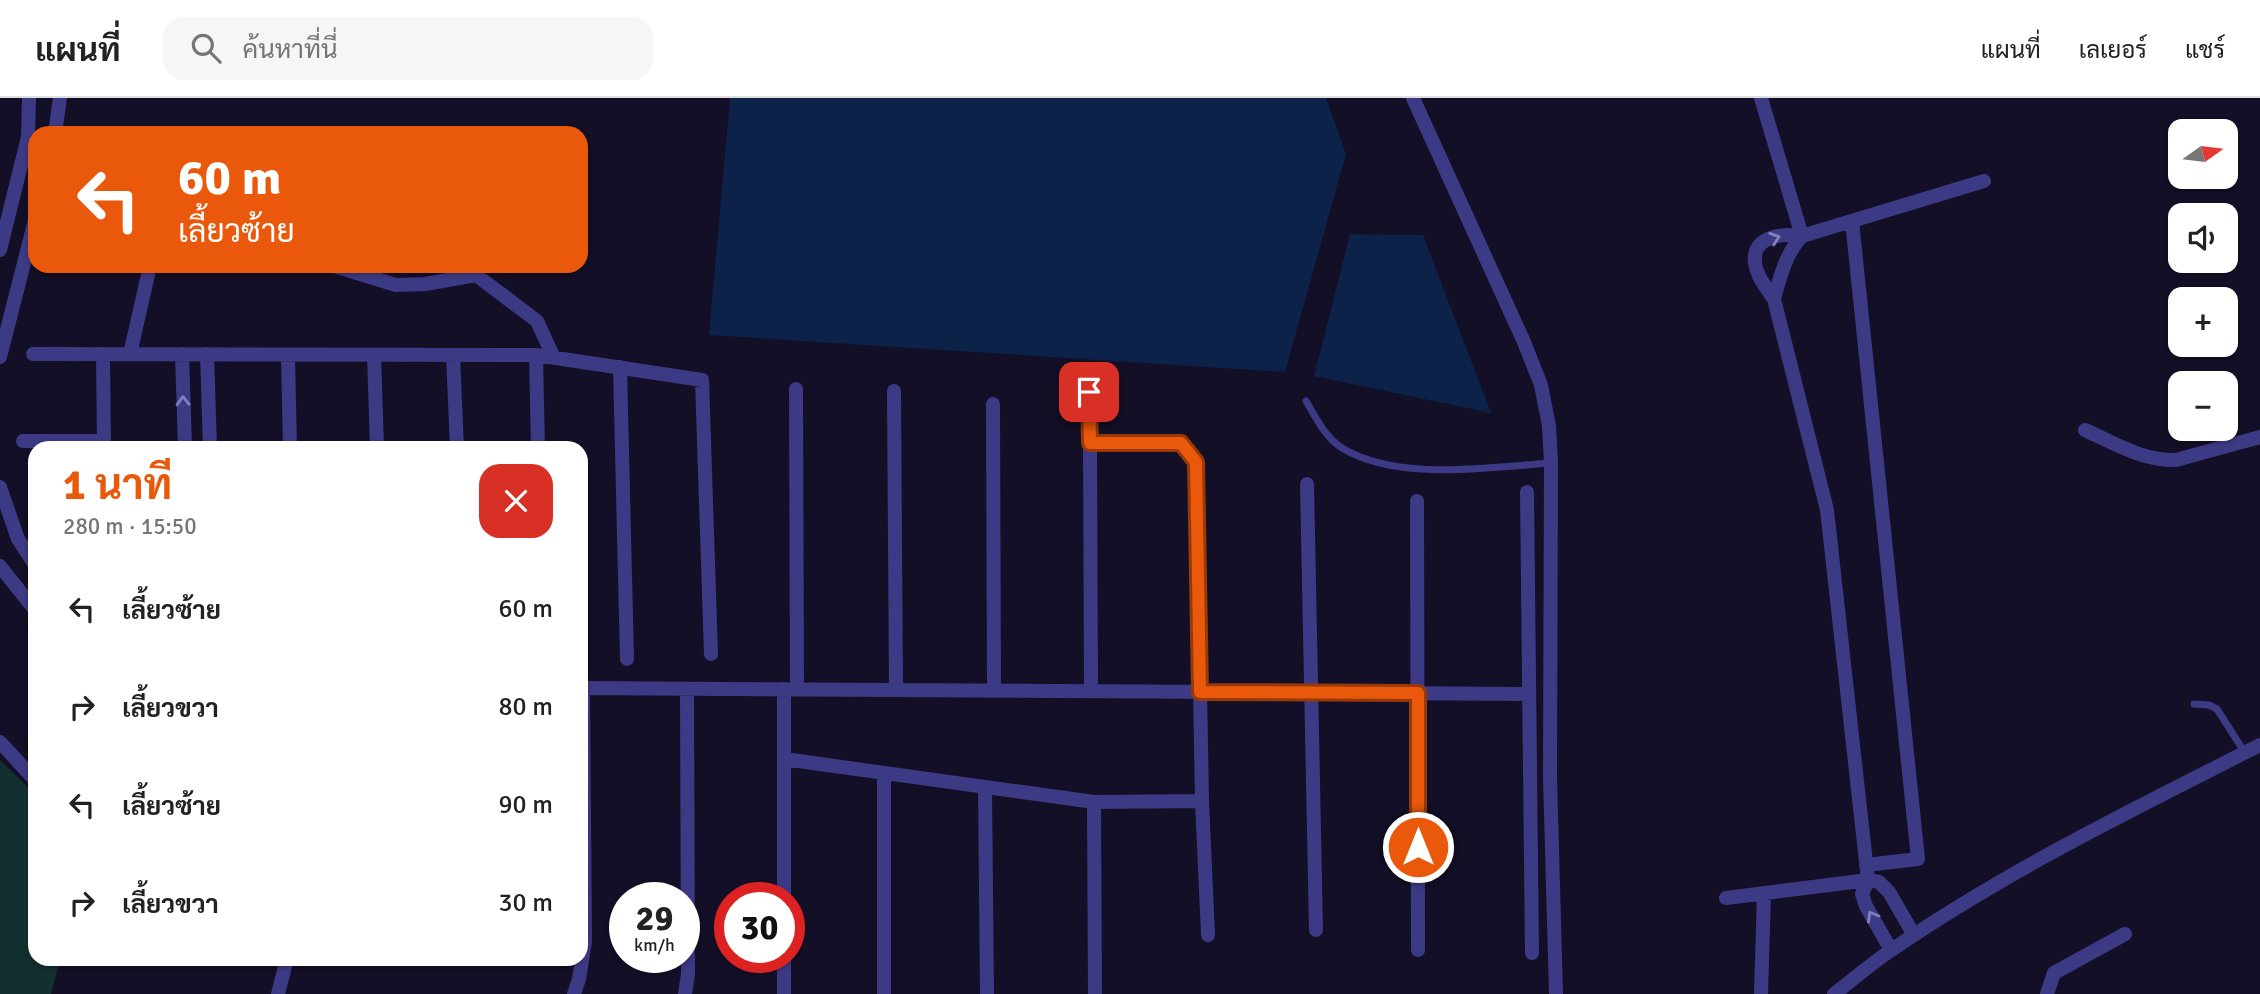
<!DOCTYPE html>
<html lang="th">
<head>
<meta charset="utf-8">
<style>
  :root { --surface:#fff; --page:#f6f6f6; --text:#222; --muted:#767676; --line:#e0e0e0; --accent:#ea580c }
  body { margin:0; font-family:Signika,Sarabun,sans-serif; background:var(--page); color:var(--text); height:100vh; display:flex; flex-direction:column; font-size:26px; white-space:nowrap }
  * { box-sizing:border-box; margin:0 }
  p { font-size:23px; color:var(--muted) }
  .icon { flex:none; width:38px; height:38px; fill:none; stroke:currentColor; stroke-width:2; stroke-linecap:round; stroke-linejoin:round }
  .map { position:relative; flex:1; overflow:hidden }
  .details { position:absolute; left:28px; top:343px; width:560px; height:525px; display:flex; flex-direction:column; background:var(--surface); border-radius:21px; box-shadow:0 2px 5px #0004 }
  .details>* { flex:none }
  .guide { position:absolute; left:28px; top:28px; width:560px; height:147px; border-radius:21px; box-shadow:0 2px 5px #0004; background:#ea580c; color:#fff; overflow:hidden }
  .needle { width:46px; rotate:76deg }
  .buttons { position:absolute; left:2168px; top:21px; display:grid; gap:14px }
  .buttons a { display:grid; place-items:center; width:70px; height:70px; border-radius:14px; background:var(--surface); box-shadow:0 2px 5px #0004; font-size:35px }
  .speed { position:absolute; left:609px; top:784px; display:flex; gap:14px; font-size:35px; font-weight:700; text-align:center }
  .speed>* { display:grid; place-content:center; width:91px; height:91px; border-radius:50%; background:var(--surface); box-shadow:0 2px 5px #0004; line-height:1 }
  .speed small { font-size:18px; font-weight:400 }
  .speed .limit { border:10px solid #d22; background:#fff; color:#111 }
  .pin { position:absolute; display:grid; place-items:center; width:60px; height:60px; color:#fff; margin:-30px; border-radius:14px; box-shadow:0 4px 10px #0006 }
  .me { position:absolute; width:77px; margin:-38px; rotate:0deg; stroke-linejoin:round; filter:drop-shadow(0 0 5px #0008) }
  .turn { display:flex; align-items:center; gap:24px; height:147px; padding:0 35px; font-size:32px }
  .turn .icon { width:91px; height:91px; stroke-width:2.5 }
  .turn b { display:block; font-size:49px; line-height:60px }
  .round { display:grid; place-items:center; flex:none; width:74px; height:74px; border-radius:21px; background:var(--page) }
  .overview { display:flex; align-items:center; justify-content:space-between; height:119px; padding:0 35px }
  h1 { font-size:42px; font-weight:700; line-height:52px; color:var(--accent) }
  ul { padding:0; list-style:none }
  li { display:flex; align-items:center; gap:21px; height:98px; padding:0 35px }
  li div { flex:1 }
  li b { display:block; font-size:26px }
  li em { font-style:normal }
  header { display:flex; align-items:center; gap:42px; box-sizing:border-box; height:98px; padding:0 35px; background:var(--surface); border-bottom:2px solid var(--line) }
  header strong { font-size:33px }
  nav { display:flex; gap:38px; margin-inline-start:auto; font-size:24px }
  .search { width:490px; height:63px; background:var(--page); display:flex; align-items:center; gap:18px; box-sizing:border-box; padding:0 24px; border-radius:21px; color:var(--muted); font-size:26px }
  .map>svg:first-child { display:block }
</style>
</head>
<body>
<header>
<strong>แผนที่</strong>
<div class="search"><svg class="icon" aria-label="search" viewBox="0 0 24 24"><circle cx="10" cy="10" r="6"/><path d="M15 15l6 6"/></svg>ค้นหาที่นี่</div>
<nav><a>แผนที่</a><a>เลเยอร์</a><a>แชร์</a></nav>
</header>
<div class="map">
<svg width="2260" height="896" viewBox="0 0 2260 896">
  <rect width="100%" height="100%" fill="#130f26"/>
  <!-- green -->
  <path fill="#12302f" d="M0 662 35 696V861H60L51 896H0Z"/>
  <!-- water -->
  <path fill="#0c2248" d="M730 0H1326L1346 56 1285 274 709 237Z
    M1350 136 1423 137 1491 315 1314 278Z"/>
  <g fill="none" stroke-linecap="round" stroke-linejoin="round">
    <!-- service -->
    <path stroke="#3d3a85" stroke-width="7" d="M1306 303C1316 320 1325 339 1342 350 1398 384 1489 369 1551 365
      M2194 606 2209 607 2217 611 2245 655"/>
    <!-- minor -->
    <path stroke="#3d3a85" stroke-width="14" d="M1413 0 1524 244 1541 287 1549 328 1551 365 1550 679 1556 896
      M1761 0 1802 138
      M55 35 60 0
      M1852 123 1918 761 1866 767
      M0 152 28 39 29 0
      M334 168 396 187 425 186 476 177 537 223 554 260
      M1774 201C1780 179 1786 155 1802 138
      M33 256 536 257 702 282 711 556
      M103 256 104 350
      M130 256 150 168
      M182 256 185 350
      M207 256 210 350
      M288 257 290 350
      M374 257 377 350
      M453 257 457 350
      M536 257 538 350
      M0 259 35 122
      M620 269 627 561
      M796 291 797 591
      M894 293 896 592
      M1089 294 1090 345
      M993 306 994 593
      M2085 332C2114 345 2143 363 2176 362L2260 339
      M23 343H104
      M1307 386 1316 832
      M0 389 18 441 35 467
      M1527 394 1532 855
      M1417 403 1418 852
      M0 468 35 512
      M581 590 1529 596
      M1091 593 1090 345H1181L1196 364 1202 703 1208 837
      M0 644 35 682
      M784 661 1094 704 1202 703
      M884 675V896
      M985 689 987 896
      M1094 704 1095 896
      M784 800V591
      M1726 800 1868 782 1879 784 1889 794 1914 837
      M1891 852 1866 808 1862 796 1868 782 1827 412 1774 201C1769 194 1763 186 1759 178 1743 142 1775 134 1802 138L1984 83
      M278 896 287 861
      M574 896 579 881 585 844 583 590
      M685 896 688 876 687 591
      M784 896V859
      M1761 896 1764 795
      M1834 896C1854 881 1873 864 1893 851 2008 772 2136 710 2260 647
      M2047 896 2054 875 2125 836"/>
  </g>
  <!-- one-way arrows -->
  <defs><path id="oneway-chevron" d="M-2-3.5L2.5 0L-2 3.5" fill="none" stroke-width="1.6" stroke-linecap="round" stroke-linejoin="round" transform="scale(1.75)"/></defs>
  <g stroke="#837fbc">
    <use href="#oneway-chevron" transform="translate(1775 140) rotate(-19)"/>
    <use href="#oneway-chevron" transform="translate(183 303) rotate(-92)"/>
    <use href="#oneway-chevron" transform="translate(1872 818) rotate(-120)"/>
  </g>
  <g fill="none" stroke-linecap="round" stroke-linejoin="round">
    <!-- route casing -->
    <g stroke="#983908" stroke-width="18">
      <path id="route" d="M1089 294 1090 345H1181L1196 364 1200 594 1418 595V749"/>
    </g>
    <!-- route -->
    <use href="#route" stroke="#ea580c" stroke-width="12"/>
  </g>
</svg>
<div class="buttons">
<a><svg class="needle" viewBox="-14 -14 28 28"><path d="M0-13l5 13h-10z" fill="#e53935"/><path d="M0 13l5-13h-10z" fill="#767676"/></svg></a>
<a><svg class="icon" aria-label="sound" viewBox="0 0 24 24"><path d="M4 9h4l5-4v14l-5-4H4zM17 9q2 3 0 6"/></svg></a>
<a>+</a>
<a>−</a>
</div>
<div class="speed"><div>29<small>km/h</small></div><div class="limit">30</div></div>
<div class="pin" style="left:1089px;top:294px;background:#d93025"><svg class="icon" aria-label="arrive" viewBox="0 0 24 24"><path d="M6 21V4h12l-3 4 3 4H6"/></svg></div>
<svg class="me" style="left:1418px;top:749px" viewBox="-20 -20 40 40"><circle r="17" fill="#ea580c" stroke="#fff" stroke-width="3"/><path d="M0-11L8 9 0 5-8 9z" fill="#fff"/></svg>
<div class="guide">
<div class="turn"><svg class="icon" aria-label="left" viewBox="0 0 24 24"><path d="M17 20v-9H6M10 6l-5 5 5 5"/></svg><div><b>60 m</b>เลี้ยวซ้าย</div></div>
</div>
<section class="details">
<div class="overview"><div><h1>1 นาที</h1><p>280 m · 15:50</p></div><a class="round" style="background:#d93025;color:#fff"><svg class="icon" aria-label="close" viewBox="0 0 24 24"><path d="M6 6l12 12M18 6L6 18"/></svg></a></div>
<ul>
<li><svg class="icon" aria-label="left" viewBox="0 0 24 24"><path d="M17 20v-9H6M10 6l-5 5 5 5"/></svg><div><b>เลี้ยวซ้าย</b></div><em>60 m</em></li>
<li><svg class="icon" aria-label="right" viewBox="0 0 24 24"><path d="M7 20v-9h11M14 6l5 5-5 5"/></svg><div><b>เลี้ยวขวา</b></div><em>80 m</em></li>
<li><svg class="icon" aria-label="left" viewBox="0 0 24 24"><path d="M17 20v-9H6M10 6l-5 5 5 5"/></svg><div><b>เลี้ยวซ้าย</b></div><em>90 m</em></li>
<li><svg class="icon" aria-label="right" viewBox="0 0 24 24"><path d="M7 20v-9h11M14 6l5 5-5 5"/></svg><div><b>เลี้ยวขวา</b></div><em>30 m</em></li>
</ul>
</section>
</div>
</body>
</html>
